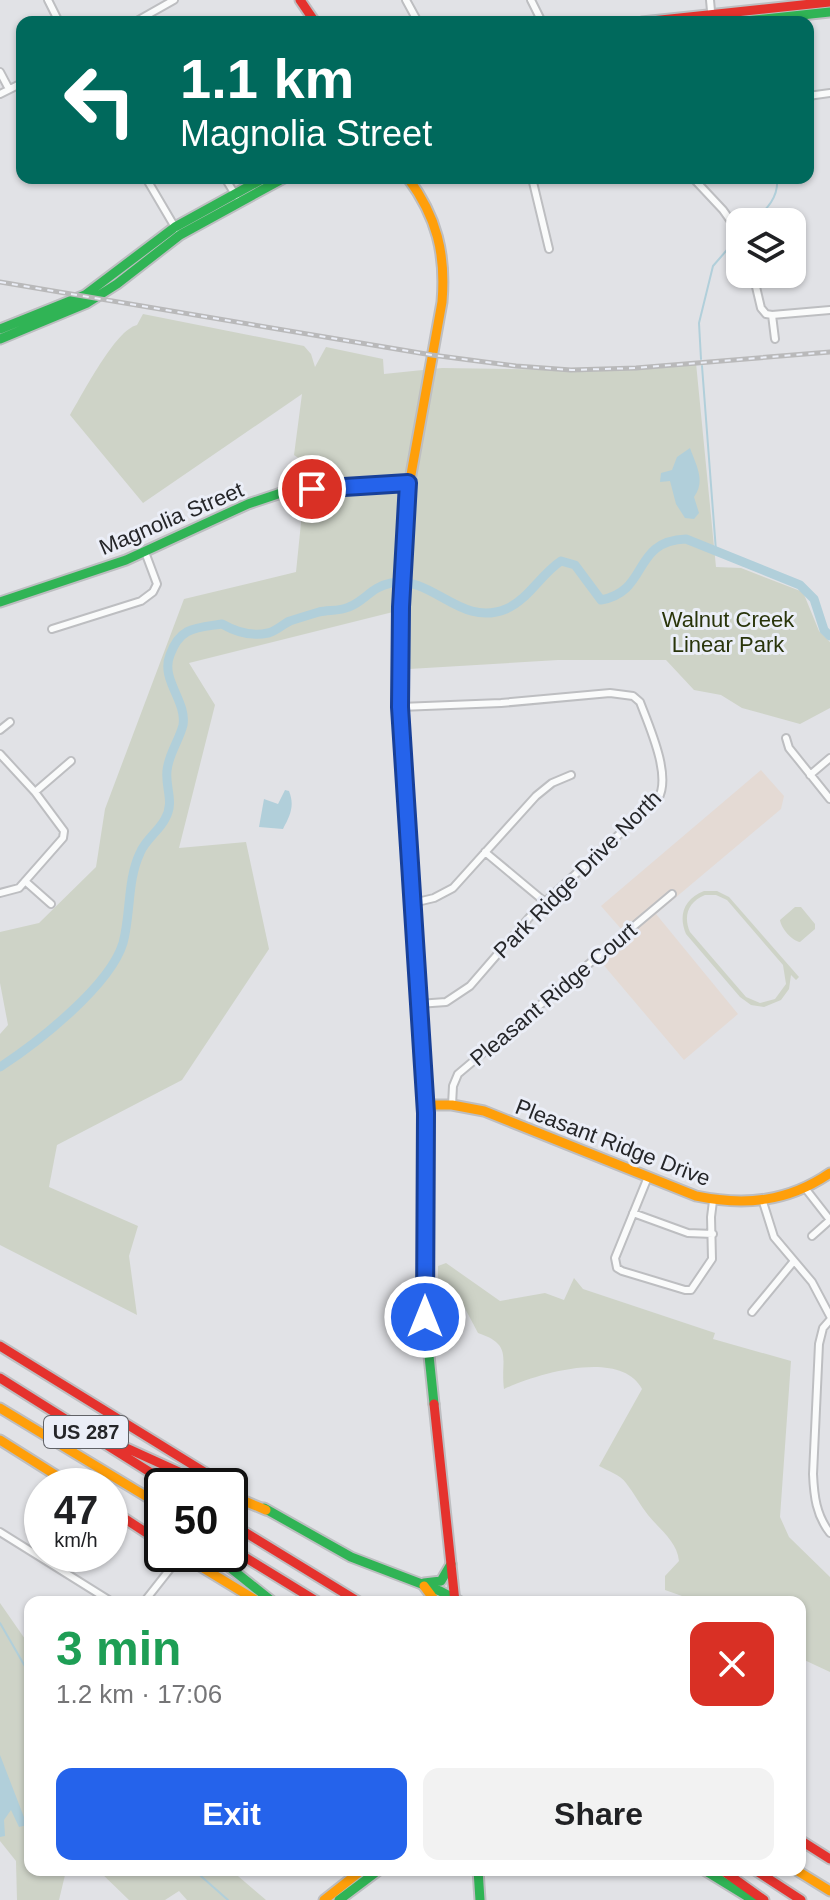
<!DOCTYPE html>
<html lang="en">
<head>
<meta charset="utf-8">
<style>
  :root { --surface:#fff; --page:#f2f2f2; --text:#202124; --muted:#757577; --accent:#2563eb }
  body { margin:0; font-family:Arial,sans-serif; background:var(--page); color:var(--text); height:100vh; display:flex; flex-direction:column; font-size:30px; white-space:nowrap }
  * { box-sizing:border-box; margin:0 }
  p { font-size:26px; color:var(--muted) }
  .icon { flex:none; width:44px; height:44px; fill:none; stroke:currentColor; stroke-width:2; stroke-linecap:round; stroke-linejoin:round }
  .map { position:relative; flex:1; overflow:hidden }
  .side { position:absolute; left:24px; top:1596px; width:782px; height:280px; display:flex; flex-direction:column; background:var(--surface); border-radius:16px; box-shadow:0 2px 6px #0004 }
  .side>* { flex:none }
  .banner { position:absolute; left:16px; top:16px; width:798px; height:168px; border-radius:16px; box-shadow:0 2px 6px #0004; background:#00695c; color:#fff; overflow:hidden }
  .tools { position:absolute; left:726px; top:208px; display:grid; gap:16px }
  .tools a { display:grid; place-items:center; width:80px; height:80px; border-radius:16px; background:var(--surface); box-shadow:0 2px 6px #0004; font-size:40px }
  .speed { position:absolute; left:24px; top:1468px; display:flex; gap:16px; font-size:40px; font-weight:700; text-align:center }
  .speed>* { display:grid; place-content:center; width:104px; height:104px; border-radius:50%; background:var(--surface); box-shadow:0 2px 6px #0004; line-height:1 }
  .speed small { font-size:20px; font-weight:400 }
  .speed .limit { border:4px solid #111; border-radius:12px; background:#fff; color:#111 }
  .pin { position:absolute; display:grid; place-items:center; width:68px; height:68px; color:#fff; margin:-34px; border:4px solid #fff; border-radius:50%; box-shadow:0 2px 8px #0007 }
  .me { position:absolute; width:88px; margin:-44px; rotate:0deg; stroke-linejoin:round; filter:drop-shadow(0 0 6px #0008) }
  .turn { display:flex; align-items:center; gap:28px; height:168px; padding:0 32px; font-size:36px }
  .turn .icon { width:104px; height:104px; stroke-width:2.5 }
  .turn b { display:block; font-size:56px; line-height:68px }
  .round { display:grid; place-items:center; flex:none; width:84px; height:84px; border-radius:16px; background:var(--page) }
  .head { display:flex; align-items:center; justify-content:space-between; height:136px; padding:0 32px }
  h1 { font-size:48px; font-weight:700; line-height:60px; color:#1e9e55 }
  .button { display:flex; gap:16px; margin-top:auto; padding:16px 32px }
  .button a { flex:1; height:92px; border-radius:16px; background:var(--accent); color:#fff; font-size:32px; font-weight:700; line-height:92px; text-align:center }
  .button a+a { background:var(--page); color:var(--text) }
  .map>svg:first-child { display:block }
</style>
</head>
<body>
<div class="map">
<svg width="830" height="1900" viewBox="0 0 830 1900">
  <rect width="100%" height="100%" fill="#e1e2e6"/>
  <!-- industrial -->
  <path fill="#e4dad4" d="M761 770 784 796 781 809 656 914 738 1014 684 1060 601 962 629 938 601 906Z"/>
  <!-- green -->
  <path fill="#ced3c7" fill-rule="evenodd" d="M143 314 304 346 311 354 315 367 326 347 383 359 384 374 442 368 571 370 696 363 716 567 741 568 803 592 819 631 830 642V708L800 724 742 708 721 695 694 690 666 660H558L409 669V608L189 663 215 705 179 848 246 842 269 949 182 1080 57 1145 49 1187 138 1226 129 1256 137 1315 0 1245V1034L8 1025 0 983V932L39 923 96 867 105 809 184 599 296 572 307 464 294 455 302 394 143 503 70 415C83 394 115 330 137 325Z
    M704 891H717L729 897 799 977 796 980 791 975 789 989 781 1000 764 1007 751 1005 740 997 686 934C678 915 684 899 704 891ZM705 895H716L727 900 783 965 786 984 775 999 760 1003 746 997 690 932C683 916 688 902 705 895Z
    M795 907H801L815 924V929L800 942C792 941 781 928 780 920Z
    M446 1263 500 1301 545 1293 564 1300 574 1278 583 1289 715 1333 713 1339 791 1361 780 1517 789 1537 830 1577V1672L800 1658V1602H699L665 1590V1576L679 1561C677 1541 659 1529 648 1515 640 1505 634 1493 626 1483 621 1475 608 1471 599 1466L642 1389C621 1348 536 1374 504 1389 500 1359 514 1345 478 1333L460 1299 447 1295 438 1286V1266Z
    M0 1603 25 1639 30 1638V1870H72L65 1875 59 1900H17L16 1861 0 1841Z
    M98 1870H231L266 1900H187L179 1891 165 1900H129Z"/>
  <!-- water -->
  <path fill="#b1cfda" d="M690 448C696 465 706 481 694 497L699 513 694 519 685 518 676 504 670 481 660 482 661 473 672 470 677 457Z
    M285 790 289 791C295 806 290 816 283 829L259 827 264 799 278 804Z
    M0 1755 27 1825 19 1827 11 1810 4 1820 5 1836 0 1837Z"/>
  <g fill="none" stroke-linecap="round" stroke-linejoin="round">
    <!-- stream -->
    <path stroke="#b1cfda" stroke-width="2" d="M753 222C767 209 779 197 777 178
      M701 359 699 323 713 266 739 236
      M702 366 716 551
      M0 1623 30 1675
      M194 1870 228 1900"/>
    <!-- river -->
    <path stroke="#b1cfda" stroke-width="9" d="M0 1067C37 1043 110 986 123 943 131 914 127 880 140 853 145 840 159 831 165 819 175 802 165 788 167 771 168 755 179 741 183 725 187 701 160 679 170 655 180 627 195 628 222 624 236 632 251 637 268 633 276 631 283 624 290 621 299 618 309 615 319 612 329 610 340 611 349 607 365 601 371 587 391 583 433 575 460 628 506 609 528 600 541 574 561 561L575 565 601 600C650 591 631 541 686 539L800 585 814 599 824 630 830 636"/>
    <!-- street casing -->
    <g stroke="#bdbec1" stroke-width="10">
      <path id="street" d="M48 0 59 22
        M406 0 418 22
        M531 0 542 22
        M710 0 712 22
        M135 22 174 0
        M0 72 9 89
        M0 94 22 83
        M808 96 830 93
        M146 178 176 229
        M225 178 236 196
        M532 178 549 249
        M693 178 723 210 740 234
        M753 274 761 308 766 314 772 315
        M772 315 830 310
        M772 315 775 339
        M52 629 141 601 153 592 157 584 145 552
        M400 707 501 703 610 693 633 696 640 702C649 726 672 776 658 799L534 912 470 986 446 1002 418 1004
        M0 730 10 722
        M786 738 789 748 830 799
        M0 754 35 792 64 831 63 838 19 888 0 893
        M810 775 830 758
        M35 792 71 761
        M485 852 545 902
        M25 881 51 904
        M413 903 434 898 453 888 536 796 552 783 571 775
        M452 1105 453 1086 458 1074 672 894
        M648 1177 615 1258 617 1268 622 1271 685 1290H691L712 1259 711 1217 713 1201
        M805 1188 830 1220
        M763 1202 774 1237 812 1282 830 1316
        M633 1213 688 1233 713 1234
        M812 1236 830 1220
        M752 1312 794 1261
        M830 1320 823 1328 819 1344 813 1474C814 1496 816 1515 830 1533
        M0 1532 112 1602
        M144 1602 181 1555"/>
    </g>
    <!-- fast casing -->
    <g stroke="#bdbec1" stroke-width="13">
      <path id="fast" d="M735 22 830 12
        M0 329 85 295 175 227 264 178
        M0 339 87 303 117 284 180 235 284 178
        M0 602 126 560 248 504 281 493 408 483
        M410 848 426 1113 425 1317 434 1404
        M264 1508 351 1557 440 1591 459 1601
        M213 1554 273 1602
        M424 1583 441 1581 451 1564
        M478 1870 480 1900
        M704 1870 753 1900
        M339 1900 379 1870"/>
    </g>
    <!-- slow casing -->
    <g stroke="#bdbec1" stroke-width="13">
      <path id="slow" d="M408 178C437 217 446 254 442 302L405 508 399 668 410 848
        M425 1105H452L484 1111 696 1196C745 1206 788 1202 830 1173
        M0 1408 162 1506
        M0 1440 73 1486
        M230 1495 266 1510
        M180 1554 259 1602
        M424 1586 436 1602
        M796 1870 830 1891
        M324 1900 362 1870"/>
    </g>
    <!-- jam casing -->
    <g stroke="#bdbec1" stroke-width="13">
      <path id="jam" d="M300 0 315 22
        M642 22 830 2
        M0 1346 227 1486
        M0 1378 172 1486
        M434 1404 455 1602
        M122 1446 210 1486
        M110 1509 162 1543
        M230 1523 359 1602
        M230 1548 318 1602
        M800 1840 830 1859
        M722 1870 764 1900
        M755 1870 801 1900"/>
    </g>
    <!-- street -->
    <use href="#street" stroke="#fafbfb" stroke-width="6"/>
    <!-- fast -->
    <use href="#fast" stroke="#30b455" stroke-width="9"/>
    <!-- slow -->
    <use href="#slow" stroke="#ff9f0a" stroke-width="9"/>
    <!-- jam -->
    <use href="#jam" stroke="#e5322d" stroke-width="9"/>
    <!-- rail casing -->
    <g stroke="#b9b9ba" stroke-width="5">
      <path id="rail" d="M0 282 432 355 516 366 571 370 636 368 830 352"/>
    </g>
    <!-- rail -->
    <use href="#rail" stroke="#ebeef7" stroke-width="2" stroke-dasharray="6" stroke-linecap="butt"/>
  </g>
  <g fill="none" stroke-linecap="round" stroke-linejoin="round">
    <!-- route casing -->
    <g stroke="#184099" stroke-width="20">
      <path id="route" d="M312 489 408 483 401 607 400 707 426 1113 425 1317"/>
    </g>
    <!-- route -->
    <use href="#route" stroke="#2563eb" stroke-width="14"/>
  </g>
  <g text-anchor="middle" stroke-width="6" stroke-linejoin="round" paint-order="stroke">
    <!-- shield labels -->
    <rect fill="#ebeef7" stroke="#606267" stroke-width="2" x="44" y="1416" width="84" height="32" rx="6"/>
    <g font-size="20" font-weight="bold" fill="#252629">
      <text x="86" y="1439">US 287</text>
    </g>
    <!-- street labels -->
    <g font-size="22" fill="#252629" stroke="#ebeef7">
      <text transform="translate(171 518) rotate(-23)" y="8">Magnolia Street</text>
      <text transform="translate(577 874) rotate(-45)" y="8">Park Ridge Drive North</text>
      <text transform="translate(553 994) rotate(-40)" y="8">Pleasant Ridge Court</text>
      <text transform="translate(613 1142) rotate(21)" y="8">Pleasant Ridge Drive</text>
    </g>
    <!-- park labels -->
    <g font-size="22" fill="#29340a" stroke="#ebeef7">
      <text x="728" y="627">Walnut Creek<tspan x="728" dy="25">Linear Park</tspan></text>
    </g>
  </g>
</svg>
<div class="tools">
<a><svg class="icon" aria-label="layers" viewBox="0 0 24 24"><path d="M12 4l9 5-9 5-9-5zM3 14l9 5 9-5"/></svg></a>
</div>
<div class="speed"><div>47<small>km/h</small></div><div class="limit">50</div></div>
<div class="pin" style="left:312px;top:489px;background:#d93025"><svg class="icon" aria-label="arrive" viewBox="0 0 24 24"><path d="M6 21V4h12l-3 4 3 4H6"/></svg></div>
<svg class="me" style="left:425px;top:1317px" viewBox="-20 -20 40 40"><circle r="17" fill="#2563eb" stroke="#fff" stroke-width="3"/><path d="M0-11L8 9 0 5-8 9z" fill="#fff"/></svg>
<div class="banner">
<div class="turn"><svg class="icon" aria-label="left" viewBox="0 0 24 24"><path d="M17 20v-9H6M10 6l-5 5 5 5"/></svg><div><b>1.1 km</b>Magnolia Street</div></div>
</div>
<section class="side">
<div class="head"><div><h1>3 min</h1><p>1.2 km · 17:06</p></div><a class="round" style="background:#d93025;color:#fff"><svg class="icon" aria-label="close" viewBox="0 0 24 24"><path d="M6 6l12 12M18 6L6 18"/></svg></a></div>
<div class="button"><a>Exit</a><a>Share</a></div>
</section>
</div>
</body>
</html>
